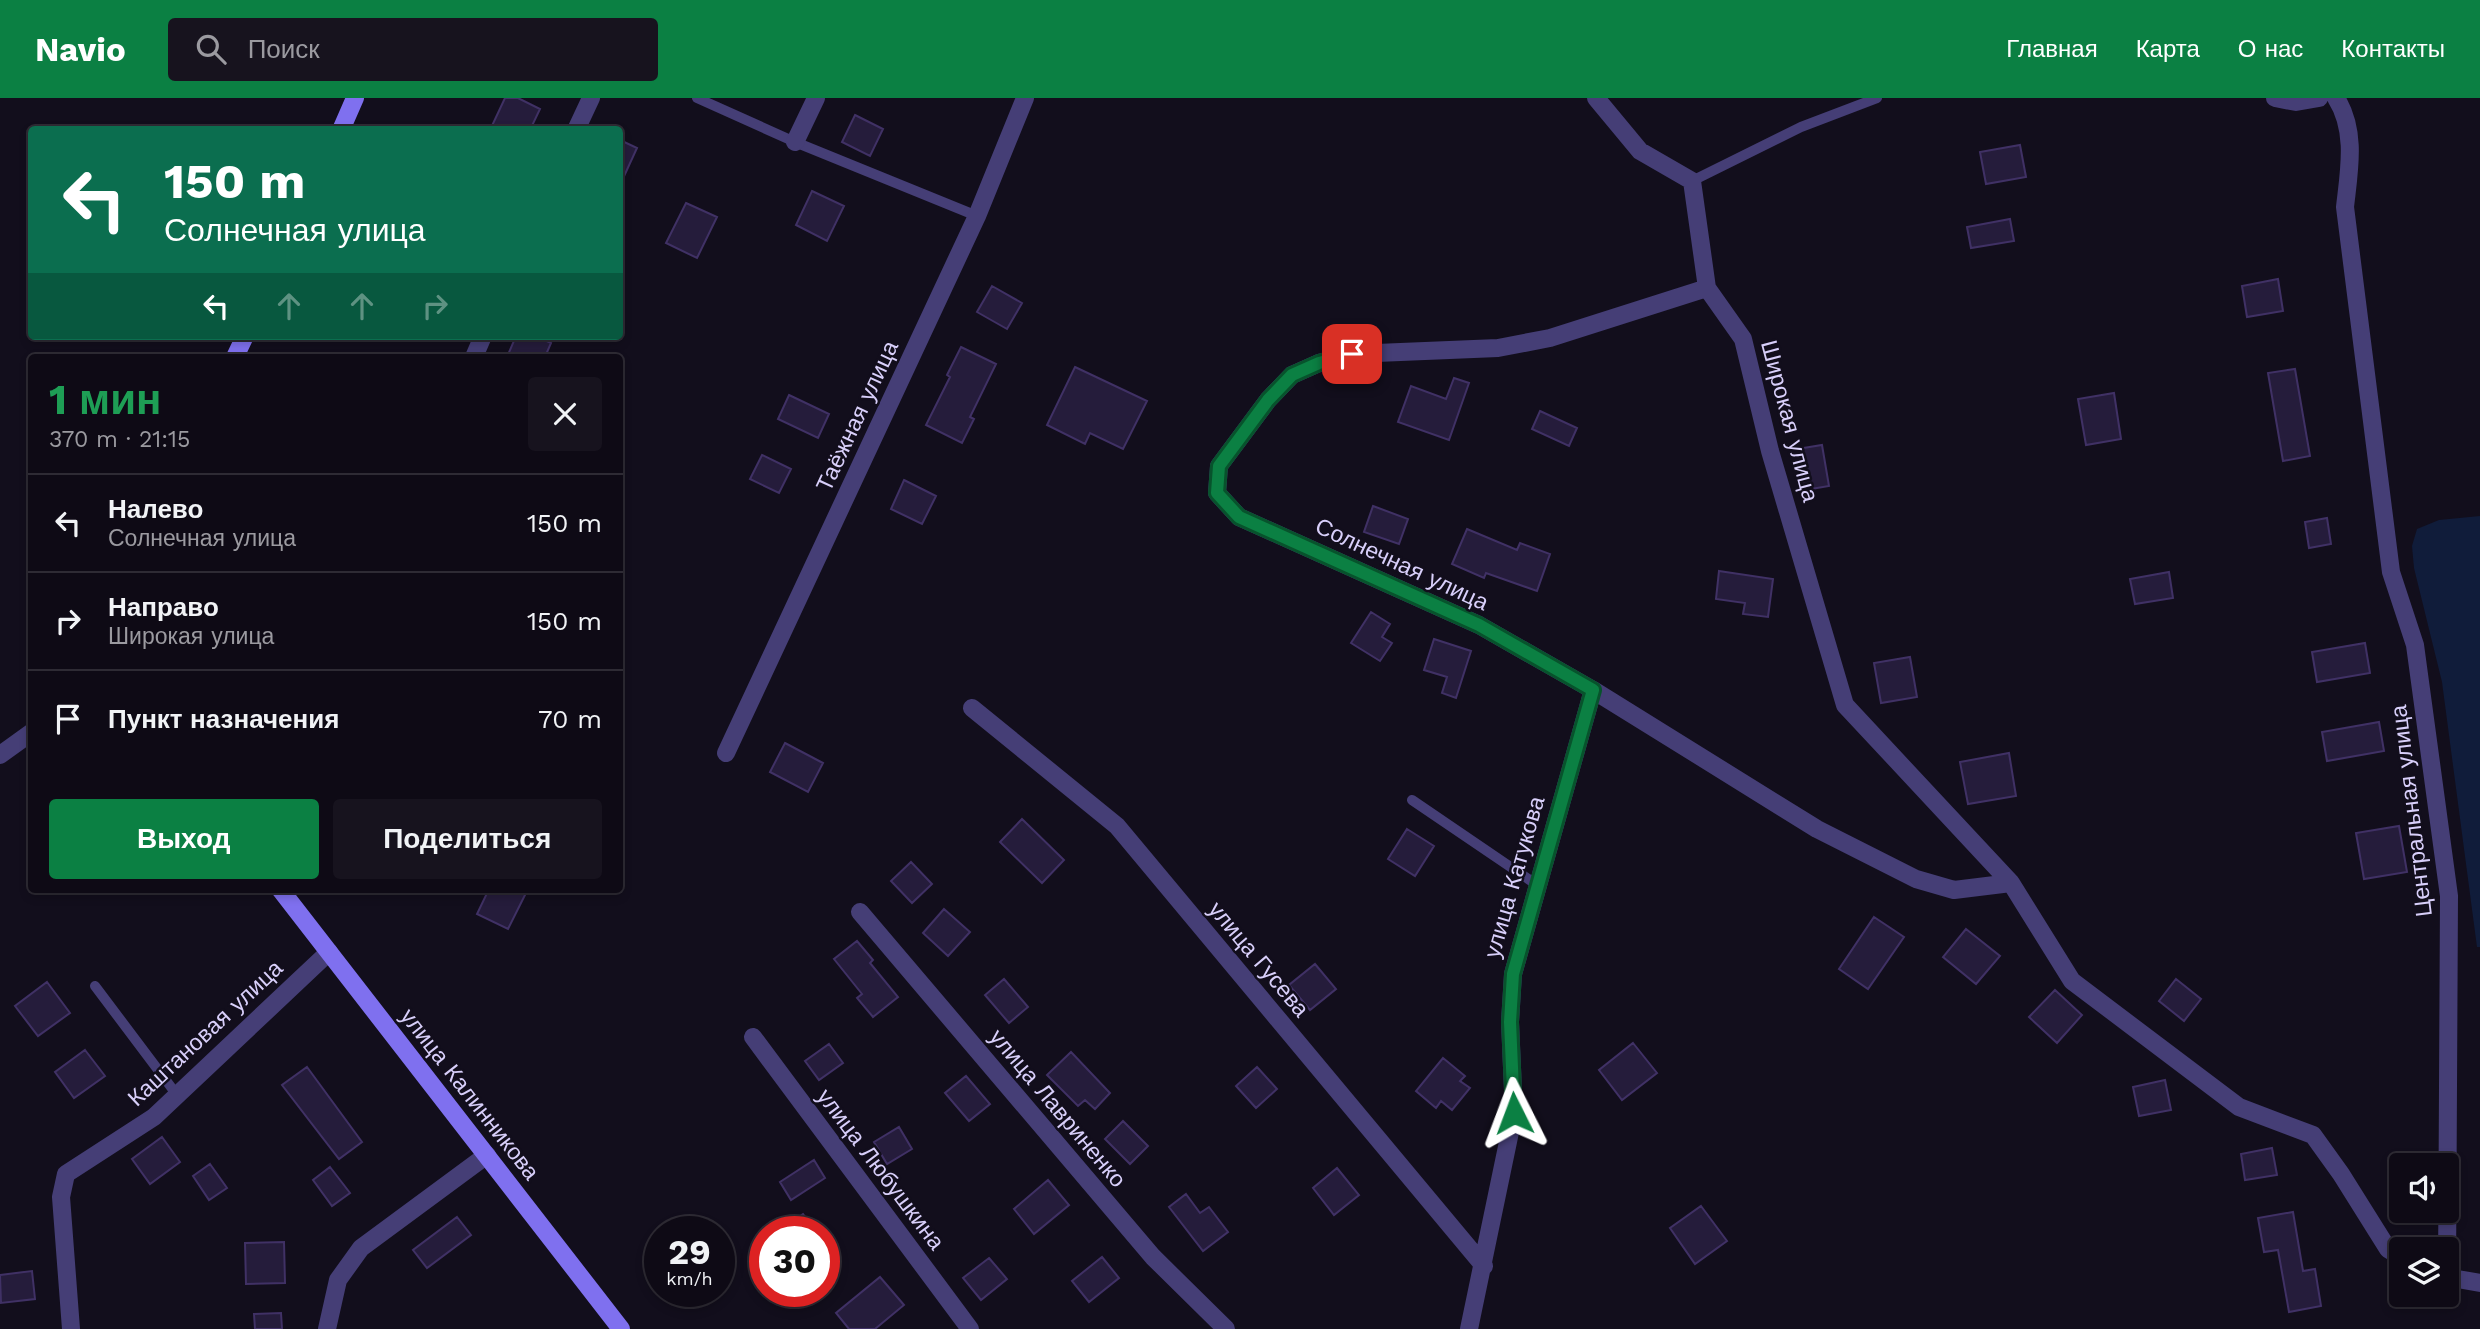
<!DOCTYPE html>
<html lang="ru">
<head>
<meta charset="utf-8">
<style>
  :root { --surface:#0e0a15; --page:#17131e; --text:#f1f3f6; --muted:#9b9aa0; --line:#2e2b34; --accent:#0b8043 }
  body { margin:0; font-family:"Work Sans",sans-serif; background:var(--page); color:var(--text); height:100vh; display:flex; flex-direction:column; font-size:26px; white-space:nowrap }
  * { box-sizing:border-box; margin:0 }
  p { font-size:23px; color:var(--muted) }
  .icon { flex:none; width:38px; height:38px; fill:none; stroke:currentColor; stroke-width:2; stroke-linecap:round; stroke-linejoin:round }
  .map { position:relative; flex:1; overflow:hidden }
  .panel { position:absolute; left:28px; top:256px; width:595px; height:539px; display:flex; flex-direction:column; background:var(--surface); border-radius:7px; box-shadow:0 4px 10px #0003,0 0 0 2px var(--line) }
  .panel>* { flex:none }
  .top-card { position:absolute; left:28px; top:28px; width:595px; height:214px; border-radius:7px; box-shadow:0 4px 10px #0003,0 0 0 2px var(--line); background:#0b6e4f; color:#fff; overflow:hidden }
  .controls { position:absolute; left:2389px; top:1055px; display:grid; gap:14px }
  .controls a { display:grid; place-items:center; width:70px; height:70px; border-radius:7px; background:var(--surface); box-shadow:0 4px 10px #0003,0 0 0 2px var(--line); font-size:35px }
  .speed { position:absolute; left:644px; top:1118px; display:flex; gap:14px; font-size:35px; font-weight:700; text-align:center }
  .speed>* { display:grid; place-content:center; width:91px; height:91px; border-radius:50%; background:var(--surface); box-shadow:0 4px 10px #0003,0 0 0 2px var(--line); line-height:1 }
  .speed small { font-size:18px; font-weight:400 }
  .speed .limit { border:10px solid #d22; background:#fff; color:#111 }
  .pin { position:absolute; display:grid; place-items:center; width:60px; height:60px; color:#fff; margin:-30px; border-radius:14px; box-shadow:0 4px 10px #0006 }
  .me { position:absolute; width:77px; margin:-38px; rotate:357deg; stroke-linejoin:round; filter:drop-shadow(0 0 5px #0008) }
  .turn { display:flex; align-items:center; gap:24px; height:147px; padding:0 21px; font-size:32px }
  .turn .icon { width:91px; height:91px; stroke-width:2.5 }
  .turn b { display:block; font-size:49px; line-height:60px }
  .lanes { display:flex; align-items:center; height:66px; padding:0 21px; background:#0003; justify-content:center; gap:35px; direction:ltr }
  .lanes .off { opacity:.35 }
  .round { display:grid; place-items:center; flex:none; width:74px; height:74px; border-radius:7px; background:var(--page) }
  .summary { display:flex; align-items:center; justify-content:space-between; height:119px; padding:0 21px }
  h1 { font-size:42px; font-weight:700; line-height:52px; color:#1e9e55 }
  .cta { display:flex; gap:14px; margin-top:auto; padding:14px 21px }
  .cta a { flex:1; height:80px; border-radius:7px; background:var(--accent); color:#fff; font-size:28px; font-weight:700; line-height:80px; text-align:center }
  .cta a+a { background:var(--page); color:var(--text) }
  ul { padding:0; list-style:none }
  li { display:flex; align-items:center; gap:21px; height:98px; padding:0 21px; border-top:2px solid var(--line) }
  li div { flex:1 }
  li b { display:block; font-size:26px }
  li em { font-style:normal }
  header { display:flex; align-items:center; gap:42px; box-sizing:border-box; height:98px; padding:0 35px; background:var(--accent); color:#fff }
  header strong { font-size:33px }
  nav { display:flex; gap:38px; margin-inline-start:auto; font-size:24px }
  .search { width:490px; height:63px; background:var(--page); display:flex; align-items:center; gap:18px; box-sizing:border-box; padding:0 24px; border-radius:7px; color:var(--muted); font-size:26px }
  .map>svg:first-child { display:block }
</style>
</head>
<body>
<header>
<strong>Navio</strong>
<div class="search"><svg class="icon" aria-label="search" viewBox="0 0 24 24"><circle cx="10" cy="10" r="6"/><path d="M15 15l6 6"/></svg>Поиск</div>
<nav><a>Главная</a><a>Карта</a><a>О нас</a><a>Контакты</a></nav>
</header>
<div class="map">
<svg width="2480" height="1231" viewBox="0 0 2480 1231">
  <rect width="100%" height="100%" fill="#120e1c"/>
  <!-- water -->
  <path fill="#101c3a" d="M2480 418V849H2477L2442 584 2414 470 2412 448 2417 431 2439 422Z"/>
  <!-- building -->
  <path fill="#251c3b" stroke="#403165" stroke-width="2" d="M505 0H518L540 11 530 32H490Z
    M855 17 883 31 870 58 842 44Z
    M620 42 637 50 620 87Z
    M2020 47 2026 79 1986 86 1980 54Z
    M812 93 844 108 827 143 796 127Z
    M686 105 717 119 697 160 666 145Z
    M2010 121 2014 143 1971 150 1967 129Z
    M2278 181 2283 213 2247 219 2242 188Z
    M992 188 1022 205 1007 231 977 214Z
    M516 238H536L551 245 545 259H507Z
    M961 249 996 266 970 319 974 321 962 345 926 327 950 279 947 277Z
    M1075 269 1147 303 1123 351 1090 335 1085 346 1047 327Z
    M2295 271 2310 358 2283 363 2268 275Z
    M1454 280 1469 285 1449 342 1398 324 1411 288 1446 301Z
    M2114 295 2121 341 2086 347 2078 301Z
    M789 297 829 316 818 340 778 321Z
    M1540 313 1577 330 1569 348 1532 331Z
    M1822 347 1829 388 1805 392 1797 351Z
    M762 357 791 371 779 395 750 381Z
    M904 382 936 398 922 426 891 411Z
    M1373 408 1408 421 1399 446 1364 434Z
    M2327 420 2331 446 2309 450 2305 424Z
    M1467 431 1517 452 1520 445 1550 456 1537 493 1486 475 1484 480 1452 466Z
    M1719 473 1773 481 1768 519 1743 516 1745 505 1716 501Z
    M2169 474 2173 500 2135 506 2130 481Z
    M1371 514 1390 526 1382 539 1392 545 1380 563 1351 545Z
    M1434 541 1471 553 1456 600 1442 595 1447 579 1424 572Z
    M2365 545 2370 575 2317 584 2312 554Z
    M1910 559 1917 599 1881 605 1874 565Z
    M2379 624 2384 653 2327 663 2322 634Z
    M785 645 823 665 808 694 770 674Z
    M2009 655 2016 698 1968 706 1960 664Z
    M1022 721 1064 762 1042 785 1000 744Z
    M2399 728 2407 774 2364 781 2356 735Z
    M1407 731 1434 748 1415 778 1388 761Z
    M911 764 932 786 912 805 891 783Z
    M489 791H528L508 831 477 816Z
    M944 811 970 834 948 858 923 835Z
    M1874 819 1904 839 1868 891 1839 871Z
    M1966 831 2000 858 1976 886 1943 859Z
    M857 843 873 862 870 865 898 899 873 919 857 900 862 896 834 861Z
    M1315 866 1336 891 1310 912 1289 887Z
    M1004 881 1028 909 1009 925 985 897Z
    M2176 881 2201 901 2184 923 2159 903Z
    M47 884 70 915 38 938 15 908Z
    M2055 892 2082 917 2057 945 2029 919Z
    M1633 945 1657 975 1622 1002 1599 972Z
    M829 946 843 965 819 982 805 963Z
    M85 952 105 978 74 1000 55 974Z
    M1071 954 1110 995 1095 1011 1085 1002 1078 1008 1047 977Z
    M1443 960 1465 978 1460 983 1470 990 1452 1012 1441 1003 1436 1010 1416 993Z
    M307 969 362 1044 339 1061 282 987Z
    M1257 969 1277 991 1256 1010 1236 988Z
    M966 978 990 1006 969 1023 945 995Z
    M2165 982 2171 1012 2139 1018 2133 989Z
    M1123 1023 1148 1048 1130 1066 1105 1041Z
    M899 1029 912 1051 887 1066 874 1044Z
    M162 1039 180 1064 150 1086 132 1061Z
    M2272 1050 2277 1077 2245 1082 2241 1056Z
    M814 1062 825 1080 791 1102 780 1084Z
    M210 1066 227 1090 209 1102 193 1078Z
    M330 1069 350 1095 332 1108 313 1082Z
    M1337 1070 1359 1097 1334 1117 1313 1090Z
    M1048 1082 1069 1107 1034 1136 1014 1111Z
    M1186 1096 1200 1115 1209 1109 1228 1134 1203 1153 1169 1109Z
    M1701 1108 1727 1143 1695 1166 1670 1130Z
    M2293 1114 2303 1173 2315 1171 2321 1208 2289 1214 2278 1152 2264 1154 2258 1120Z
    M803 1116 816 1134H776Z
    M457 1119 471 1137 427 1170 413 1152Z
    M284 1144 285 1185 246 1186 245 1145Z
    M1102 1159 1119 1180 1089 1204 1072 1183Z
    M989 1160 1007 1181 981 1202 963 1180Z
    M32 1173 35 1201 1 1205 0 1177Z
    M880 1179 904 1207 875 1231H849L836 1215Z
    M281 1215 282 1231H255L254 1216Z"/>
  <g fill="none" stroke-linecap="round" stroke-linejoin="round">
    <!-- lane -->
    <path stroke="#453e76" stroke-width="10" d="M697 0 795 44 977 118
      M1692 83 1801 29 1877 0
      M1412 702 1537 787
      M95 888 177 997"/>
    <!-- street -->
    <path stroke="#453e76" stroke-width="18" d="M1596 0 1640 53 1692 83 1707 190 1743 241 1770 353 1845 607 2011 785
      M2275 0 2296 4 2319 0
      M2336 0C2357 33 2349 73 2345 109L2391 474 2415 547 2449 798 2447 1179
      M576 32 591 0
      M795 44 816 0
      M1707 190 1550 240 1498 250 1352 256 1319 265 1292 277 1268 302 1219 368 1217 395 1239 419 1479 527 1593 592 1817 731 1916 781 1954 792 2011 785 2072 883 2239 1009 2313 1037 2341 1076 2388 1151 2401 1159
      M474 259 483 238
      M972 610 1117 728 1484 1168
      M726 655 977 118 1025 0
      M0 657 32 634
      M860 814 1153 1159 1226 1231
      M753 939 970 1231
      M2446 1179 2480 1185
      M71 1231 61 1099 66 1076 154 1019 329 854
      M327 1231 338 1182 361 1150 487 1057
      M1469 1231 1514 1015 1510 924 1513 876 1593 592"/>
    <!-- secondary -->
    <path stroke="#7f70ef" stroke-width="18" d="M341 32 355 0
      M235 259 245 238
      M280 791 621 1231"/>
  </g>
  <g fill="none" stroke-linecap="round" stroke-linejoin="round">
    <!-- route casing -->
    <g stroke="#07532c" stroke-width="18">
      <path id="route" d="M1352 256 1319 265 1292 277 1268 302 1219 368 1217 395 1239 419 1479 527 1593 592 1513 876 1510 924 1514 1015"/>
    </g>
    <!-- route -->
    <use href="#route" stroke="#0b8043" stroke-width="12"/>
  </g>
  <g text-anchor="middle" stroke-width="5" stroke-linejoin="round" paint-order="stroke">
    <!-- street labels -->
    <g font-size="23" fill="#d8cffa" stroke="#120e1c">
      <text transform="translate(857 318) rotate(-65)" y="8">Таёжная улица</text>
      <text transform="translate(1790 323) rotate(75)" y="8">Широкая улица</text>
      <text transform="translate(1402 466) rotate(25)" y="8">Солнечная улица</text>
      <text transform="translate(2411 713) rotate(-97)" y="8">Центральная улица</text>
      <text transform="translate(1514 779) rotate(-74)" y="8">улица Катукова</text>
      <text transform="translate(1259 861) rotate(50)" y="8">улица Гусева</text>
      <text transform="translate(205 935) rotate(-43)" y="8">Каштановая улица</text>
      <text transform="translate(470 996) rotate(52)" y="8">улица Калинникова</text>
      <text transform="translate(1058 1010) rotate(50)" y="8">улица Лавриненко</text>
      <text transform="translate(881 1071) rotate(53)" y="8">улица Любушкина</text>
    </g>
  </g>
</svg>
<div class="controls">
<a><svg class="icon" aria-label="sound" viewBox="0 0 24 24"><path d="M4 9h4l5-4v14l-5-4H4zM17 9q2 3 0 6"/></svg></a>
<a><svg class="icon" aria-label="layers" viewBox="0 0 24 24"><path d="M12 4l9 5-9 5-9-5zM3 14l9 5 9-5"/></svg></a>
</div>
<div class="speed"><div>29<small>km/h</small></div><div class="limit">30</div></div>
<div class="pin" style="left:1352px;top:256px;background:#d93025"><svg class="icon" aria-label="arrive" viewBox="0 0 24 24"><path d="M6 21V4h12l-3 4 3 4H6"/></svg></div>
<svg class="me" style="left:1514px;top:1015px" viewBox="-20 -20 40 40"><path d="M0-17L14 15 0 8-14 15z" fill="#0b8043" stroke="#fff" stroke-width="4"/></svg>
<div class="top-card">
<div class="turn"><svg class="icon" aria-label="left" viewBox="0 0 24 24"><path d="M17 20v-9H6M10 6l-5 5 5 5"/></svg><div><b>150 m</b>Солнечная улица</div></div>
<div class="lanes"><svg class="icon" aria-label="left" viewBox="0 0 24 24"><path d="M17 20v-9H6M10 6l-5 5 5 5"/></svg><svg class="icon off" aria-label="ahead" viewBox="0 0 24 24"><path d="M12 20V5M6 11l6-6 6 6"/></svg><svg class="icon off" aria-label="ahead" viewBox="0 0 24 24"><path d="M12 20V5M6 11l6-6 6 6"/></svg><svg class="icon off" aria-label="right" viewBox="0 0 24 24"><path d="M7 20v-9h11M14 6l5 5-5 5"/></svg></div>
</div>
<section class="panel">
<div class="summary"><div><h1>1 мин</h1><p>370 m · 21:15</p></div><a class="round"><svg class="icon" aria-label="close" viewBox="0 0 24 24"><path d="M6 6l12 12M18 6L6 18"/></svg></a></div>
<ul>
<li><svg class="icon" aria-label="left" viewBox="0 0 24 24"><path d="M17 20v-9H6M10 6l-5 5 5 5"/></svg><div><b>Налево</b><p>Солнечная улица</p></div><em>150 m</em></li>
<li><svg class="icon" aria-label="right" viewBox="0 0 24 24"><path d="M7 20v-9h11M14 6l5 5-5 5"/></svg><div><b>Направо</b><p>Широкая улица</p></div><em>150 m</em></li>
<li><svg class="icon" aria-label="arrive" viewBox="0 0 24 24"><path d="M6 21V4h12l-3 4 3 4H6"/></svg><div><b>Пункт назначения</b></div><em>70 m</em></li>
</ul>
<div class="cta"><a>Выход</a><a>Поделиться</a></div>
</section>
</div>
</body>
</html>
